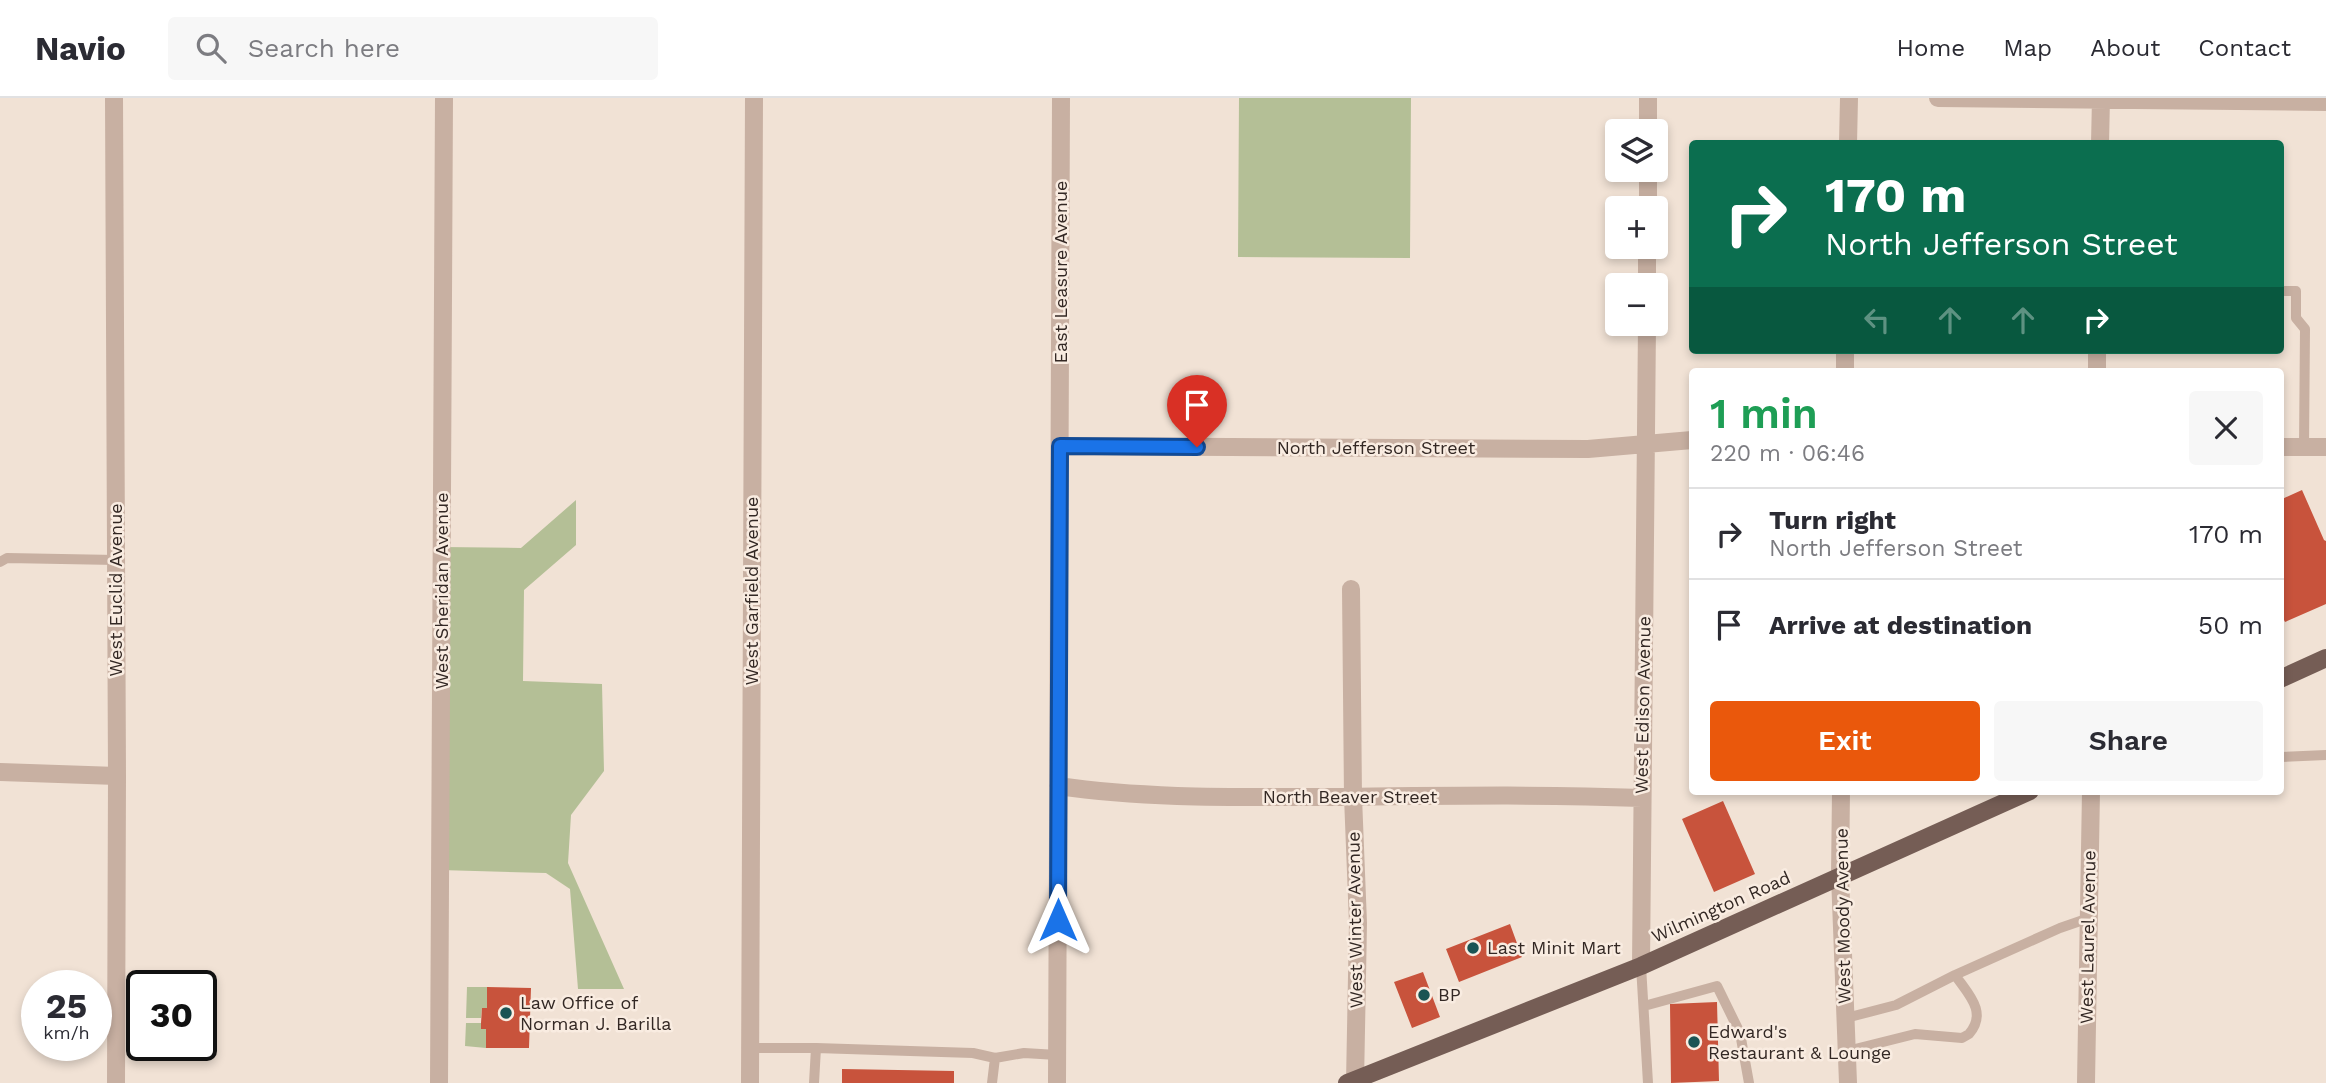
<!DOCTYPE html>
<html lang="en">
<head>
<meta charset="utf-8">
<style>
  :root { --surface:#fff; --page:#f7f7f7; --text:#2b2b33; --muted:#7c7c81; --line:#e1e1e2; --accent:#ea580c }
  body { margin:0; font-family:"Work Sans",sans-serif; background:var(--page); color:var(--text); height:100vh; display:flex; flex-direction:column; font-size:26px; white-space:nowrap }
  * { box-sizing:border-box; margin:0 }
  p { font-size:23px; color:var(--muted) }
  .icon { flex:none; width:38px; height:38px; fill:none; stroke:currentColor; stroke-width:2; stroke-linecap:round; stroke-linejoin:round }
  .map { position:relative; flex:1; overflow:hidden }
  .details { position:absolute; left:1689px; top:270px; width:595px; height:427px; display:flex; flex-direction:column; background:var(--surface); border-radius:7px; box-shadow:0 4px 10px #0003 }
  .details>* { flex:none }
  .guide { position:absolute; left:1689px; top:42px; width:595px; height:214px; border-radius:7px; box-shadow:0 4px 10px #0003; background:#0b6e4f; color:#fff; overflow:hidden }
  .tools { position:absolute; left:1605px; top:21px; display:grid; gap:14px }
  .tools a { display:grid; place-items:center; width:63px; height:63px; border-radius:7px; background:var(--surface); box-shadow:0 4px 10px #0003; font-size:35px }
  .speed { position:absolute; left:21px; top:872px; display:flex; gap:14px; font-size:35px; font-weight:700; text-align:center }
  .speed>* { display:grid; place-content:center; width:91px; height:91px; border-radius:50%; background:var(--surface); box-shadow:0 4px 10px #0003; line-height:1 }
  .speed small { font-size:18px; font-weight:400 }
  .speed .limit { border:4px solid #111; border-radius:10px; background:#fff; color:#111 }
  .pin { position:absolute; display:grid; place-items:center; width:60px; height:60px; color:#fff; margin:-72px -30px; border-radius:50% 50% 50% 0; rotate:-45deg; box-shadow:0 0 7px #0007 }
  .pin .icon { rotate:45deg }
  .me { position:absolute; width:77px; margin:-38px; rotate:0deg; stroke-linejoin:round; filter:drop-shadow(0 0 5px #0008) }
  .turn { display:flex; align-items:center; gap:24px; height:147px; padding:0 21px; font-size:32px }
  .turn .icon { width:91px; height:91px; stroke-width:2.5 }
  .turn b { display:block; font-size:49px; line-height:60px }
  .lanes { display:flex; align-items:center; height:66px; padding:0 21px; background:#0003; justify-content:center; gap:35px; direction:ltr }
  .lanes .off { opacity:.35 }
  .round { display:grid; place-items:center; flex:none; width:74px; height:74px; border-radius:7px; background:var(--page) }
  .summary { display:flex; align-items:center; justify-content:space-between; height:119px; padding:0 21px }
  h1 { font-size:42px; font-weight:600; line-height:52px; color:#1e9e55 }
  .action { display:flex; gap:14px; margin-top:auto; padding:14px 21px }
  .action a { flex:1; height:80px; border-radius:7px; background:var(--accent); color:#fff; font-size:28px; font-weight:600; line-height:80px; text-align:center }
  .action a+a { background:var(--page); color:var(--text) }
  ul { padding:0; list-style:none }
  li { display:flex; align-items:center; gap:21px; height:91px; padding:0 21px; border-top:2px solid var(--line) }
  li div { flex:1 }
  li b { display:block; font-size:26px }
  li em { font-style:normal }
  header { display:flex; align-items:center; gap:42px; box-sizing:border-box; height:98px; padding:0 35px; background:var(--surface); border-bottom:2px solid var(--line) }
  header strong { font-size:33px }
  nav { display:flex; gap:38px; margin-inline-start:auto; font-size:24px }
  .search { width:490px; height:63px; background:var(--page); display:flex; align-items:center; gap:18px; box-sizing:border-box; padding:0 24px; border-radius:7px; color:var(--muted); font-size:26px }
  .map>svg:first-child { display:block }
</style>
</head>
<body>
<header>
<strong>Navio</strong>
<div class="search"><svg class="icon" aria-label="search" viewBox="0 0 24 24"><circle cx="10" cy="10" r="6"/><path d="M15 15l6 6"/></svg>Search here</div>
<nav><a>Home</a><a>Map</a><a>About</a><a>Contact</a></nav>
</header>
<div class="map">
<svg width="2326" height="985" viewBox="0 0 2326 985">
  <rect width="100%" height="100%" fill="#f1e2d5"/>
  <!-- green -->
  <path fill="#b4bf96" d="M1239 0H1411L1410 160 1238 159Z
    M576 402V447L524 492 523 583 602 586 604 673 571 717 568 765 624 891H578L570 791 546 775 440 772 442 449 521 450Z
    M467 889H487V910H482L481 920H466Z
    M466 925H481V931H486V950L465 948Z"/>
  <!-- building -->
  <path fill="#c8533c" d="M2302 392 2324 442 2326 443V506L2285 524 2280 514V402Z
    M1723 703 1755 776 1714 794 1682 721Z
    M1510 826 1522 859 1459 884 1446 851Z
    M1423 874 1440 919 1412 930 1394 884Z
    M487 889 531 890 529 950H486V931H481V925L482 910H487Z
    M1717 904 1719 983 1671 985 1670 906Z
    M842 971 954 973V985H842Z"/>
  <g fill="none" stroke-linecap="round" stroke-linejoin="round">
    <!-- lane -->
    <path stroke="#c8b0a2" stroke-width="10" d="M2280 193H2296V220L2305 231 2304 349
      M0 464 7 460 116 462
      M2280 659 2326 657
      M1641 868 1648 985
      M1644 908 1717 888 1740 935 1749 985
      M1846 920 1896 907 1955 877 2060 830 2089 820
      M750 950H816L814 985
      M816 950 973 955 995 960
      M1847 953 1915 936 1962 940 1969 936C1988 914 1968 896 1955 877
      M992 985 995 960 1024 955 1057 957"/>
    <!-- street -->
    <path stroke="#c8b0a2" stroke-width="18" d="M114 0 117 678 116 985
      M1938 0 2326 4
      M1648 33V0
      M1848 46 1849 0
      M2100 46 2101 0
      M1648 110V72
      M1647 187V149
      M1845 273V252
      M2097 273V252
      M1060 348 1588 351 1692 342
      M2280 349H2326
      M1351 491 1353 699 1358 825 1355 985
      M0 674 117 678
      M1058 688C1148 701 1238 699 1329 699 1433 698 1538 696 1642 700
      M1841 693 1840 778 1848 985
      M1641 868 1647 226
      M439 985 444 0
      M750 985 754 0
      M1057 985 1061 0
      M2086 985 2091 693"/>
    <!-- primary -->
    <path stroke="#755d55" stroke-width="18" d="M2280 581 2326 560
      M1347 985 1641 868 2030 693"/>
  </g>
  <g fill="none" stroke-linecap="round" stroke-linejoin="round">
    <!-- route casing -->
    <g stroke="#114b97" stroke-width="18">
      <path id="route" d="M1058 822 1060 348 1197 349"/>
    </g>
    <!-- route -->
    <use href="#route" stroke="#1a73e8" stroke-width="12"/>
  </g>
  <!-- markers -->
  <g fill="#1a5454" stroke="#f9ece1" stroke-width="2.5">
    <circle cx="1473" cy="850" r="7"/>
    <circle cx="1424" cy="897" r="7"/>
    <circle cx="506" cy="915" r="7"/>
    <circle cx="1694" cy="944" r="7"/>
  </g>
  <g text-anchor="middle" stroke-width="5" stroke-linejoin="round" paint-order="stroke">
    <!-- street labels -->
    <g font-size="18" fill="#332824" stroke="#f9ece1">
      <text transform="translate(1061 174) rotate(-90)" y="6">East Leasure Avenue</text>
      <text x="1376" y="356">North Jefferson Street</text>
      <text transform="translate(116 492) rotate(-90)" y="6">West Euclid Avenue</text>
      <text transform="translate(442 493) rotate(-90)" y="6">West Sheridan Avenue</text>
      <text transform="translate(752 493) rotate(-90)" y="6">West Garfield Avenue</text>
      <text transform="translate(1643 607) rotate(-89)" y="6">West Edison Avenue</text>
      <text x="1350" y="705">North Beaver Street</text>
      <text transform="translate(1721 809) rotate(-24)" y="6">Wilmington Road</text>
      <text transform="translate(1843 818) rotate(-91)" y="6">West Moody Avenue</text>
      <text transform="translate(1355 822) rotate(-91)" y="6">West Winter Avenue</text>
      <text transform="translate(2088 839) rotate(-89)" y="6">West Laurel Avenue</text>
    </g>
    <!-- poi labels -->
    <g font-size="18" fill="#332824" stroke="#f9ece1" text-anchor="start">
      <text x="1487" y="856">Last Minit Mart</text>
      <text x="1438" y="903">BP</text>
      <text x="520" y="911">Law Office of<tspan x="520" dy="21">Norman J. Barilla</tspan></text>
      <text x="1708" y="940">Edward's<tspan x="1708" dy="21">Restaurant &amp; Lounge</tspan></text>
    </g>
  </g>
</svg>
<div class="tools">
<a><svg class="icon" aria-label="layers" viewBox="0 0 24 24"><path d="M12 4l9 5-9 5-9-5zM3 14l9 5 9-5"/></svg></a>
<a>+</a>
<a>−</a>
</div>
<div class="speed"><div>25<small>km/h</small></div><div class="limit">30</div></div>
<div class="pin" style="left:1197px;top:349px;background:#d93025"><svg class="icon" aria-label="arrive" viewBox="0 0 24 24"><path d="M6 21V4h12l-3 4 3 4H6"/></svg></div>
<svg class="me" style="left:1058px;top:822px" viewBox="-20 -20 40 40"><path d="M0-17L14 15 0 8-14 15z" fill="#1a73e8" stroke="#fff" stroke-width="4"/></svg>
<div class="guide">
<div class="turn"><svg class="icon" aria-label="right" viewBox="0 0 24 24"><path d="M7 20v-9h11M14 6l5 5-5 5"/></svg><div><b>170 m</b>North Jefferson Street</div></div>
<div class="lanes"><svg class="icon off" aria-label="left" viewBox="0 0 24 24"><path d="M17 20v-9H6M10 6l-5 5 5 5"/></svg><svg class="icon off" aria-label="ahead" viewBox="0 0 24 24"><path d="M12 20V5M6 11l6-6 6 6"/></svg><svg class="icon off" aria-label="ahead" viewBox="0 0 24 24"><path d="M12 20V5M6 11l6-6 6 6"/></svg><svg class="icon" aria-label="right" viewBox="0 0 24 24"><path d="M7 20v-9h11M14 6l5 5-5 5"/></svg></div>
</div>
<section class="details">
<div class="summary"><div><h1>1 min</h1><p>220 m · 06:46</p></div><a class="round"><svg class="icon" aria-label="close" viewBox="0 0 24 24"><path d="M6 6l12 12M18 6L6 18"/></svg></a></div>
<ul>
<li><svg class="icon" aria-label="right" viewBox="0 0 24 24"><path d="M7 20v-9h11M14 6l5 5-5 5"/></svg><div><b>Turn right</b><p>North Jefferson Street</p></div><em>170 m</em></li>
<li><svg class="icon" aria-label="arrive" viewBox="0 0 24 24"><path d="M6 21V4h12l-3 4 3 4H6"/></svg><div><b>Arrive at destination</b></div><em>50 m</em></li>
</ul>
<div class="action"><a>Exit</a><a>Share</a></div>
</section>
</div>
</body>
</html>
